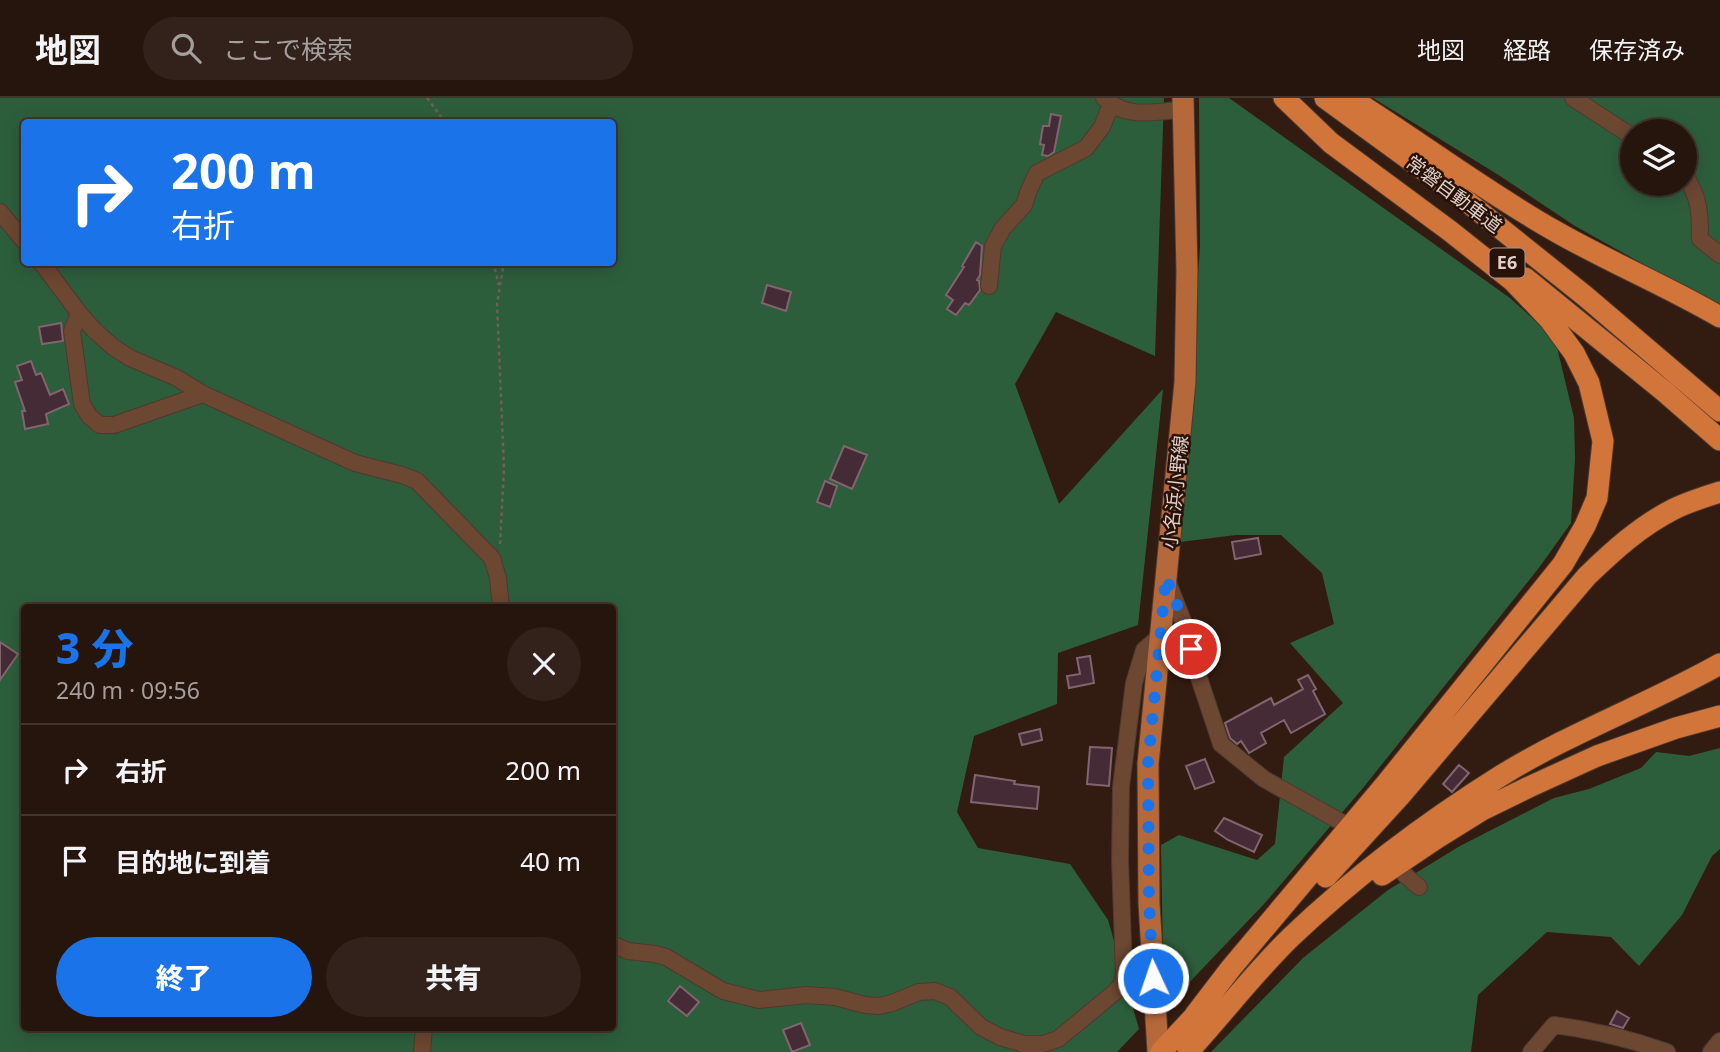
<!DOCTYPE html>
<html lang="ja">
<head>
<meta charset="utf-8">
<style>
  :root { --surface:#26150d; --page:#32221b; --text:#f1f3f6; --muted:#a49f9d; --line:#42342e; --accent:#1a73e8 }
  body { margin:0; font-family:"Noto Sans","Noto Sans JP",sans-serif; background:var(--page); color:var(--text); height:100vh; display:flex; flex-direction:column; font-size:26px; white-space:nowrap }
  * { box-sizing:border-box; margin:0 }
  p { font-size:23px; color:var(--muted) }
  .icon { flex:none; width:38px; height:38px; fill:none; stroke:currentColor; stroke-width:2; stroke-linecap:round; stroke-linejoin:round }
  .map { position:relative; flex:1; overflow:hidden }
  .side { position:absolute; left:21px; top:506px; width:595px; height:427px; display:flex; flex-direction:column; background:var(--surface); border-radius:7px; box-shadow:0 4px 18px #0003,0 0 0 2px var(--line) }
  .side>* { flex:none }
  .top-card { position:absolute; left:21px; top:21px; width:595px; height:147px; border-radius:7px; box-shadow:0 4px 18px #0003,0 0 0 2px var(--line); background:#1a73e8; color:#fff; overflow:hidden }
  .buttons { position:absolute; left:1620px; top:21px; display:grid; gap:14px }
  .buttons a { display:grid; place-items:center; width:77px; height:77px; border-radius:50%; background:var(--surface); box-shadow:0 4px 18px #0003,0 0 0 2px var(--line); font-size:35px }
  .pin { position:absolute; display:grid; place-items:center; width:60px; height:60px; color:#fff; margin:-30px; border:4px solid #fff; border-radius:50%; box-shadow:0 2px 7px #0007 }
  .me { position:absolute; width:77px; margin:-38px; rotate:357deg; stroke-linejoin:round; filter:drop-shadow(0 0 5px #0008) }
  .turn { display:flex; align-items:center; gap:24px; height:147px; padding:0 35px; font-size:32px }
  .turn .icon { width:91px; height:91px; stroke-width:2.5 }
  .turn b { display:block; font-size:49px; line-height:60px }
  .round { display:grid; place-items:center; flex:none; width:74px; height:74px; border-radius:37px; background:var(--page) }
  .head { display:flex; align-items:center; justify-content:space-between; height:119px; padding:0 35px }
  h1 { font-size:42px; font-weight:800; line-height:52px; color:var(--accent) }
  .primary-button { display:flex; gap:14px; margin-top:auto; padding:14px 35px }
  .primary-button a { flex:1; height:80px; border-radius:42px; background:var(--accent); color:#fff; font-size:28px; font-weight:800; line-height:80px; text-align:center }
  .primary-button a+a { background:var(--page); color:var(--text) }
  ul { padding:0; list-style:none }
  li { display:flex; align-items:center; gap:21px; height:91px; padding:0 35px; border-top:2px solid var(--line) }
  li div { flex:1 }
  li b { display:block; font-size:26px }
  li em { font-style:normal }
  header { display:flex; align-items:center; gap:42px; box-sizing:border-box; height:98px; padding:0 35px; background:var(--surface); border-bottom:2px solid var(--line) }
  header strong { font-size:33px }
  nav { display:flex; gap:38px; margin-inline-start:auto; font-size:24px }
  .search { width:490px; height:63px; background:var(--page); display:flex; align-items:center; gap:18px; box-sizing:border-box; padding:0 24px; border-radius:38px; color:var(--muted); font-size:26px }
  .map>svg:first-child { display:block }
</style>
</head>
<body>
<header>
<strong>地図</strong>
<div class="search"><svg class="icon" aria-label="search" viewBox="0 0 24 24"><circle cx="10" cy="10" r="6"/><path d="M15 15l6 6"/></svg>ここで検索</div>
<nav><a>地図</a><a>経路</a><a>保存済み</a></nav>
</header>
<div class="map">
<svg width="1720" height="954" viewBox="0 0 1720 954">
  <rect width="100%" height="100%" fill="#321c11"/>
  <!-- forest -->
  <path fill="#2d5e3c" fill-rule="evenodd" d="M0 0H1164L1155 258 1056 214 1015 286 1059 406 1163 291 1138 527 1058 555 1057 606 974 638 957 714 978 750 1070 766 1108 822 1139 931 1117 954H0ZM24 24H612V164H24ZM24 509H612V929H24Z
    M1199 0H1229L1510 200 1555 241 1574 320 1575 361 1571 425 1538 471 1363 690 1264 806 1164 911 1161 747 1179 737 1257 762 1275 746 1284 659 1343 605 1290 545 1334 526 1322 475 1281 437H1236L1180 444 1200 149Z
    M1373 0H1720V209L1575 128 1497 76ZM1633 33H1685V86H1633Z
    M1720 650V751L1712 758 1682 817 1639 868 1611 839 1547 834 1478 897 1471 954H1211L1303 860 1388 792 1460 748 1554 700 1589 691 1641 670 1656 654 1689 658Z"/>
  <!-- building -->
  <path fill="#452b35" stroke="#82646f" stroke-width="2" d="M1051 16 1061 18 1054 54 1048 58 1042 57 1044 47 1040 46 1043 28H1049Z
    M976 144 982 148 980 177 977 182 979 183 980 192 969 207 965 205 956 217 947 211 953 202 946 197 964 169 962 168Z
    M767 187 791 194 786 213 762 205Z
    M61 225 63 243 42 246 39 229Z
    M31 263 36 277 41 275 50 297 63 291 69 306 46 316 48 326 25 331 22 313H25L15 284 22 282 17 268Z
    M844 348 867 357 852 391 830 381Z
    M825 383 837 388 830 409 817 404Z
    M1258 440 1261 456 1235 461 1232 444Z
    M0 544 18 556 0 582Z
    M1090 558 1094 585 1069 590 1067 578 1080 576 1077 560Z
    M1308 577 1316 591 1313 593 1325 616 1291 635 1284 622 1261 635 1266 645 1249 655 1241 643 1237 646 1230 640 1225 625 1271 600 1274 607 1303 591 1298 582Z
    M1040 631 1042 642 1022 647 1019 636Z
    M1090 649 1112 650 1109 688 1087 686Z
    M1205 661 1214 684 1195 691 1186 668Z
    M1459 667 1469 675 1452 694 1443 686Z
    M975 677 1015 683 1014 686 1039 689 1037 711 971 704Z
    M1224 720 1262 737 1254 754 1228 742 1215 733Z
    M680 888 699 904 687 918 668 903Z
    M1617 913 1629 920 1623 930 1610 926Z
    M801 925 810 947 792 954 783 932Z"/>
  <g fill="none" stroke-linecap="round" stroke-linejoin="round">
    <!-- minor casing -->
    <g stroke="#4e392e" stroke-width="18">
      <path id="minor" d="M1104 0C1128 22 1153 13 1183 12
        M1573 0 1633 39
        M1685 78C1700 100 1700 116 1700 141L1720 157
        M0 114 24 143
        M41 164 79 215 72 233 82 306 89 318 100 327H114L203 296 355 365 402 377 417 383 492 460 498 480 501 509
        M989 188 993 148 1003 130 1024 107 1029 92 1037 75 1086 50 1102 29 1111 6
        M79 215 94 232 113 249 130 260 177 280 203 296
        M1167 482 1185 528 1197 574 1221 646 1264 681 1341 724
        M1405 777 1419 789
        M612 846 628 853 655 856 666 859 723 893 759 902 806 897 835 899 865 907 879 908 892 905 919 894 935 893 950 899 981 929 1000 939 1024 946H1043L1058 941 1115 894 1122 886 1124 876 1120 762 1121 689 1134 585 1144 552 1160 538
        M422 954 424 929
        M1531 954 1554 927C1593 932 1630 941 1667 954
        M1711 954 1720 943"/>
    </g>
    <!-- major casing -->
    <g stroke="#4e392e" stroke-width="23">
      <path id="major" d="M1158 954 1149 805 1148 666 1185 284 1187 173 1183 1"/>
    </g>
    <!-- highway casing -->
    <g stroke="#4e392e" stroke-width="23">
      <path id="highway" d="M1325 0 1465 102 1585 198 1720 313
        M1350 0C1419 43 1484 93 1555 133 1609 164 1667 188 1720 219
        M1525 180 1665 294 1720 342
        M1382 777 1437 740 1482 712 1529 689 1597 658 1676 630 1720 618
        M1326 779 1400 698 1587 478C1613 453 1640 428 1674 411 1688 404 1704 399 1720 394
        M1195 917 1231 870 1385 687 1563 466 1585 428 1597 400 1603 343 1589 285 1574 255 1550 222 1513 183 1450 133 1331 45 1284 0
        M1161 954 1205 907
        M1188 954C1223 916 1254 875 1291 839 1355 778 1427 724 1502 677 1572 634 1649 606 1720 566"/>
    </g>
    <!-- path -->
    <path stroke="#725f55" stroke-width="2.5" stroke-dasharray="3.5 3.5" stroke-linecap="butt" d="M427 0 445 24
      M493 164 499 187
      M500 446 504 370 497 206 504 164"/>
    <!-- minor -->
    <use href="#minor" stroke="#6c4731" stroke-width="16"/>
    <!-- major -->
    <use href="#major" stroke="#b56839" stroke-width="21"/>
    <!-- highway -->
    <use href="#highway" stroke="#d2753a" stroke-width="21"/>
  </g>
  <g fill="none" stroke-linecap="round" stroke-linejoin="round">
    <!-- route -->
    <path stroke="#1a73e8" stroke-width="12" stroke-dasharray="0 21.6" d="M1153 880 1149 805 1148 666 1166 479 1185 528 1191 551"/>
  </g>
  <g text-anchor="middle" stroke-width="5" stroke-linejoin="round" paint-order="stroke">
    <!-- shield labels -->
    <rect fill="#281208" stroke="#a8968e" stroke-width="2" x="1489.5" y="150.5" width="35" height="29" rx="5"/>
    <g font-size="18" font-weight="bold" fill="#dfcfc8">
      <text x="1507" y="171">E6</text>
    </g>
    <!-- street labels -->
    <g font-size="19" fill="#dfcfc8" stroke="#281208">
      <text transform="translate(1454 96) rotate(37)" y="7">常磐自動車道</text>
      <text transform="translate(1175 394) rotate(-84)" y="7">小名浜小野線</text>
    </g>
  </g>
</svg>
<div class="buttons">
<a><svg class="icon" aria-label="layers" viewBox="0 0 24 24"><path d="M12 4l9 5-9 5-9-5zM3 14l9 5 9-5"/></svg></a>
</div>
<div class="pin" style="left:1191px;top:551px;background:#d93025"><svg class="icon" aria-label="arrive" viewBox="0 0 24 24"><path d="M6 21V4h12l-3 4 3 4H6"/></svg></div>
<svg class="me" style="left:1153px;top:880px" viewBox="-20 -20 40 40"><circle r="17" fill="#1a73e8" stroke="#fff" stroke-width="3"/><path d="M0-11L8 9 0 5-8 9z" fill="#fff"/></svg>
<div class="top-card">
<div class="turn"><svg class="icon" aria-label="right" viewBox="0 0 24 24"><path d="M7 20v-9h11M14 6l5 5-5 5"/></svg><div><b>200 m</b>右折</div></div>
</div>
<section class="side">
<div class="head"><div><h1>3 分</h1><p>240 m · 09:56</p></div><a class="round"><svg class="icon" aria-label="close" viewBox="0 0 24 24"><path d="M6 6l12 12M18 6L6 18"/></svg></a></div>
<ul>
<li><svg class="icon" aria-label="right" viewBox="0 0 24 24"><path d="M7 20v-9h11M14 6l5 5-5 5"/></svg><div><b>右折</b></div><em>200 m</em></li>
<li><svg class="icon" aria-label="arrive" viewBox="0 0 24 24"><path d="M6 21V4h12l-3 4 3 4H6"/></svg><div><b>目的地に到着</b></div><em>40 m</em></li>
</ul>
<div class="primary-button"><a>終了</a><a>共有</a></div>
</section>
</div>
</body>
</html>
